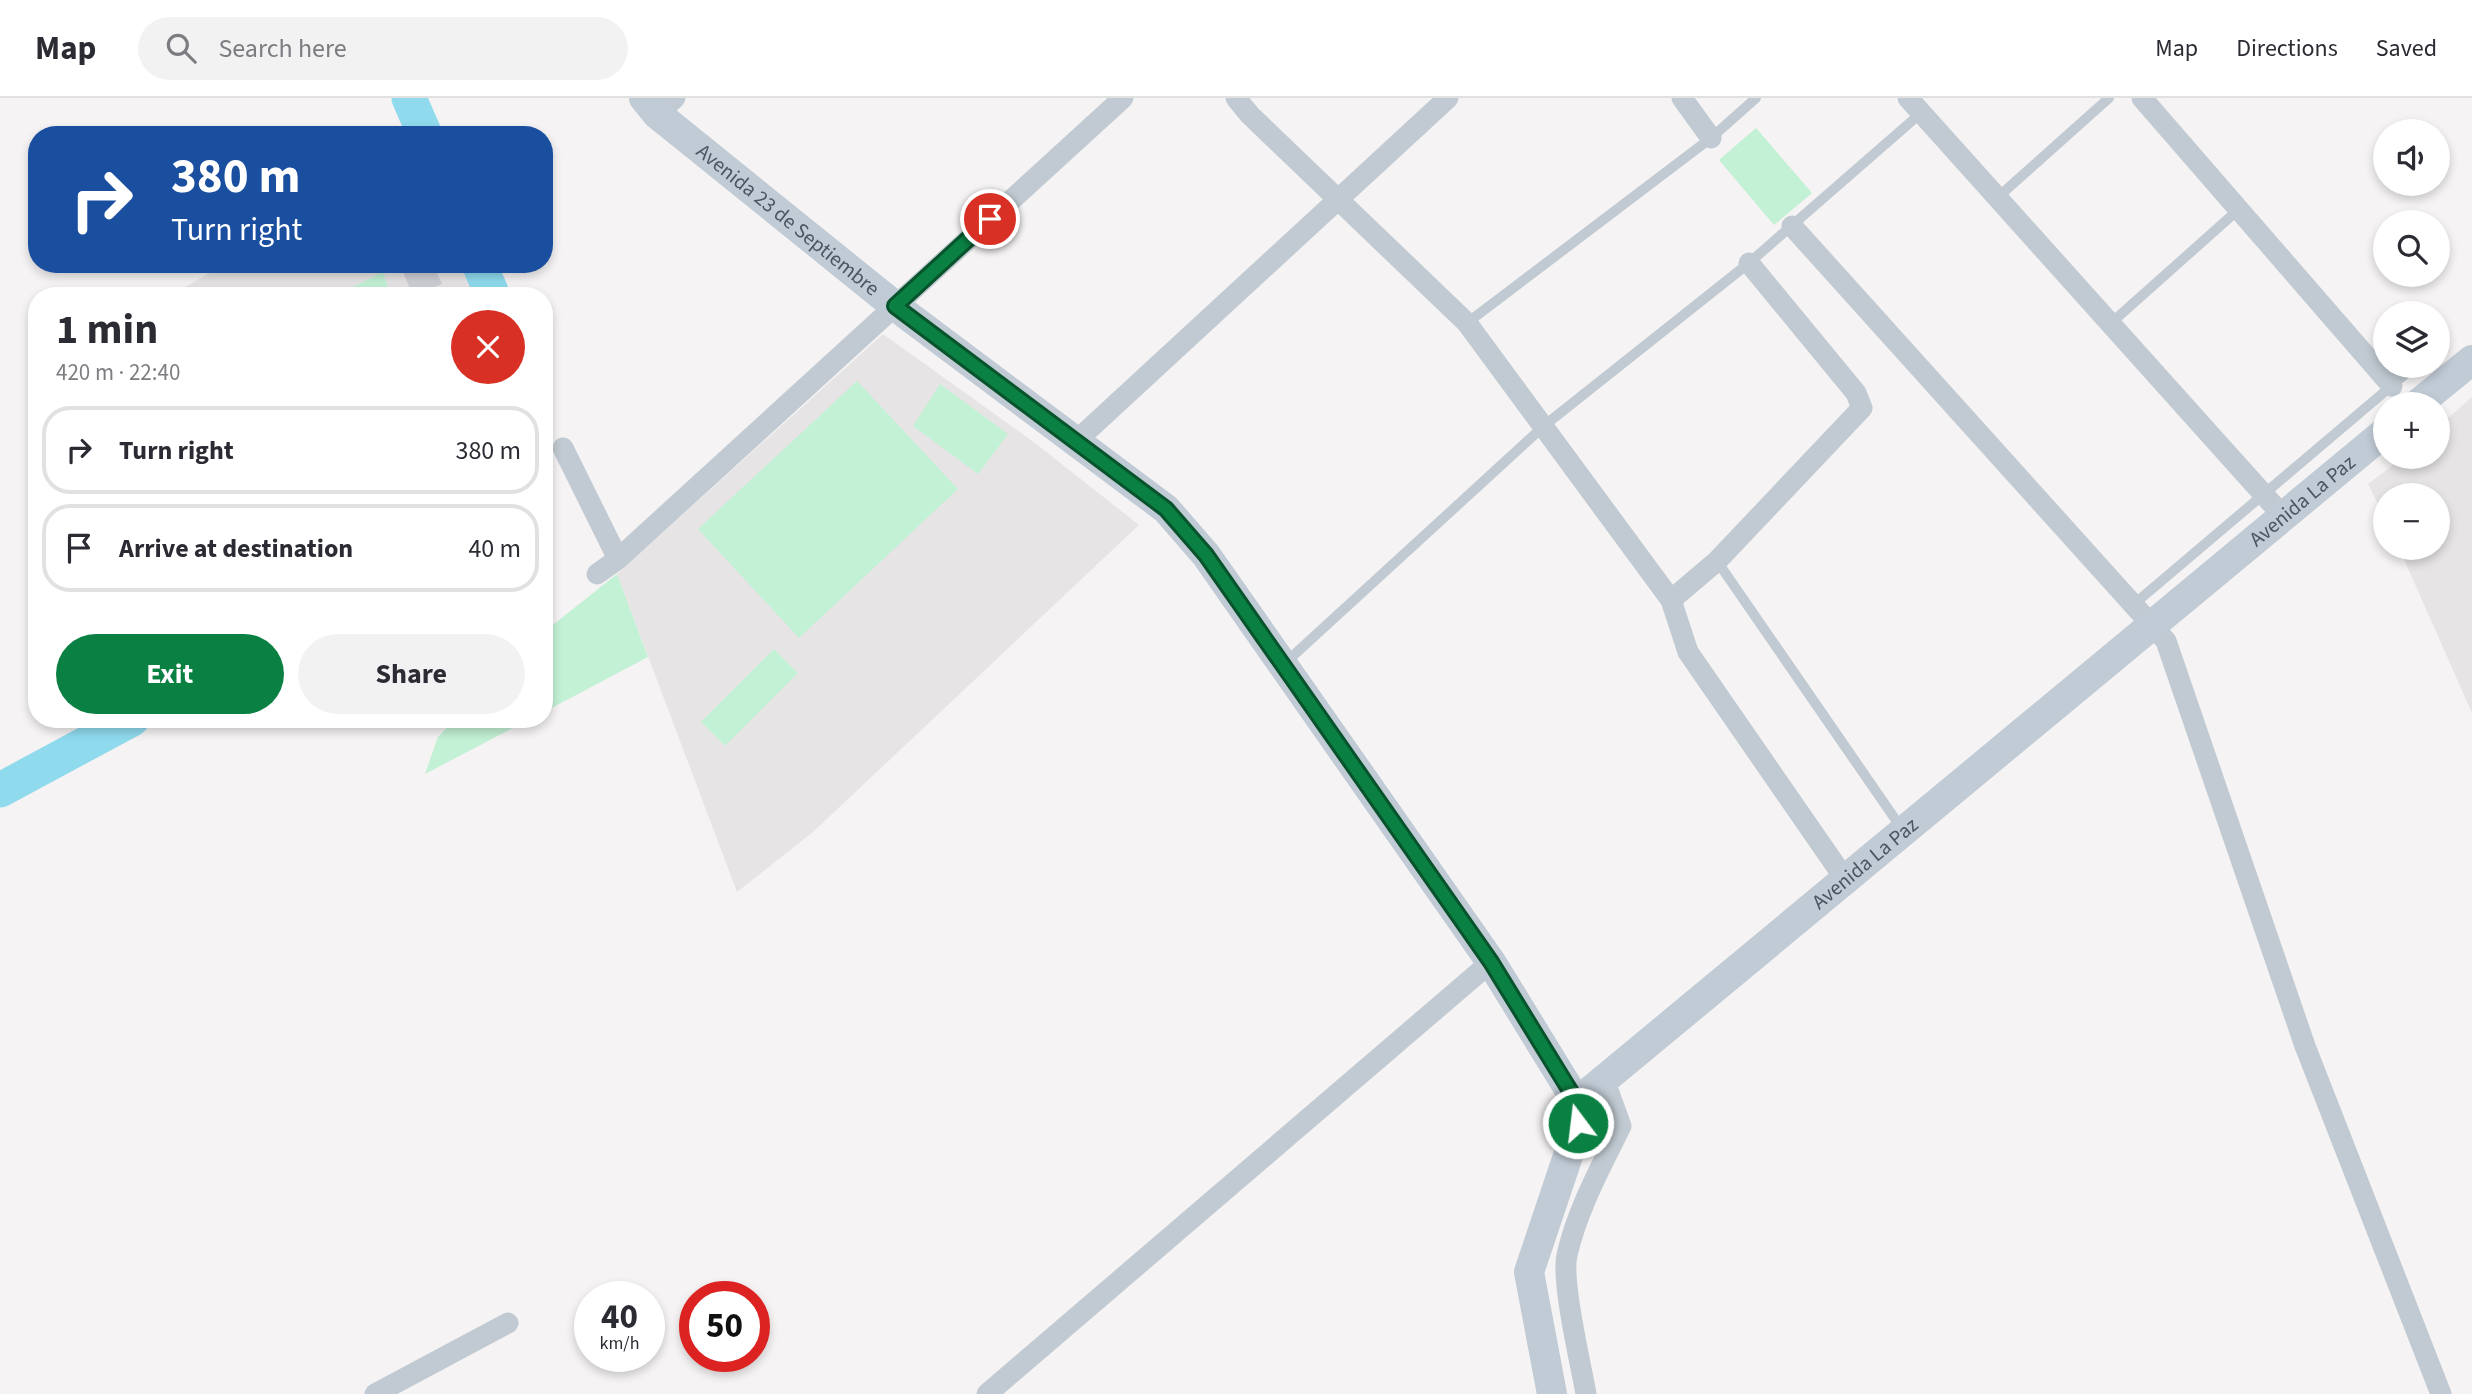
<!DOCTYPE html>
<html lang="en">
<head>
<meta charset="utf-8">
<style>
  :root { --surface:#fff; --page:#f2f2f3; --text:#2b2b33; --muted:#7c7c81; --line:#e1e1e2; --accent:#0b8043 }
  body { margin:0; font-family:"Source Sans 3",sans-serif; background:var(--page); color:var(--text); height:100vh; display:flex; flex-direction:column; font-size:26px; white-space:nowrap }
  * { box-sizing:border-box; margin:0 }
  p { font-size:23px; color:var(--muted) }
  .icon { flex:none; width:38px; height:38px; fill:none; stroke:currentColor; stroke-width:2; stroke-linecap:round; stroke-linejoin:round }
  .map { position:relative; flex:1; overflow:hidden }
  .sheet { position:absolute; left:28px; top:189px; width:525px; height:441px; display:flex; flex-direction:column; background:var(--surface); border-radius:28px; box-shadow:0 4px 10px #0003 }
  .sheet>* { flex:none }
  .guide { position:absolute; left:28px; top:28px; width:525px; height:147px; border-radius:28px; box-shadow:0 4px 10px #0003; background:#1a4fa0; color:#fff; overflow:hidden }
  .buttons { position:absolute; left:2373px; top:21px; display:grid; gap:14px }
  .buttons a { display:grid; place-items:center; width:77px; height:77px; border-radius:50%; background:var(--surface); box-shadow:0 4px 10px #0003; font-size:35px }
  .speed { position:absolute; left:574px; top:1183px; display:flex; gap:14px; font-size:35px; font-weight:700; text-align:center }
  .speed>* { display:grid; place-content:center; width:91px; height:91px; border-radius:50%; background:var(--surface); box-shadow:0 4px 10px #0003; line-height:1 }
  .speed small { font-size:18px; font-weight:400 }
  .speed .limit { border:10px solid #d22; background:#fff; color:#111 }
  .pin { position:absolute; display:grid; place-items:center; width:60px; height:60px; color:#fff; margin:-30px; border:4px solid #fff; border-radius:50%; box-shadow:0 2px 7px #0007 }
  .me { position:absolute; width:77px; margin:-38px; rotate:345deg; stroke-linejoin:round; filter:drop-shadow(0 0 5px #0008) }
  .turn { display:flex; align-items:center; gap:24px; height:147px; padding:0 28px; font-size:32px }
  .turn .icon { width:91px; height:91px; stroke-width:2.5 }
  .turn b { display:block; font-size:49px; line-height:60px }
  .round { display:grid; place-items:center; flex:none; width:74px; height:74px; border-radius:37px; background:var(--page) }
  .headline { display:flex; align-items:center; justify-content:space-between; height:119px; padding:0 28px }
  h1 { font-size:42px; font-weight:700; line-height:52px }
  .button { display:flex; gap:14px; margin-top:auto; padding:14px 28px }
  .button a { flex:1; height:80px; border-radius:42px; background:var(--accent); color:#fff; font-size:28px; font-weight:700; line-height:80px; text-align:center }
  .button a+a { background:var(--page); color:var(--text) }
  ul { padding:0; list-style:none }
  li { display:flex; align-items:center; gap:21px; height:88px; margin:0 14px 10px; padding:0 14px; border:4px solid var(--line); border-radius:28px }
  li div { flex:1 }
  li b { display:block; font-size:26px }
  li em { font-style:normal }
  header { display:flex; align-items:center; gap:42px; box-sizing:border-box; height:98px; padding:0 35px; background:var(--surface); border-bottom:2px solid var(--line) }
  header strong { font-size:33px }
  nav { display:flex; gap:38px; margin-inline-start:auto; font-size:24px }
  .search { width:490px; height:63px; background:var(--page); display:flex; align-items:center; gap:18px; box-sizing:border-box; padding:0 24px; border-radius:38px; color:var(--muted); font-size:26px }
  .map>svg:first-child { display:block }
</style>
</head>
<body>
<header>
<strong>Map</strong>
<div class="search"><svg class="icon" aria-label="search" viewBox="0 0 24 24"><circle cx="10" cy="10" r="6"/><path d="M15 15l6 6"/></svg>Search here</div>
<nav><a>Map</a><a>Directions</a><a>Saved</a></nav>
</header>
<div class="map">
<svg width="2472" height="1296" viewBox="0 0 2472 1296">
  <rect width="100%" height="100%" fill="#f5f3f3"/>
  <!-- education -->
  <path fill="#e6e4e5" d="M226 166H462L475 198H169Z
    M883 236 1035 345 1139 427 813 734 737 794 617 476Z
    M2472 299V615L2399 450H2438V397H2385V420L2368 386 2404 359H2438V329Z"/>
  <!-- green -->
  <path fill="#c3f1d5" d="M1756 30 1812 95 1774 127 1719 62Z
    M383 174 391 198H335Z
    M857 283 958 391 799 540 698 431Z
    M940 286 1008 336 978 376 913 328Z
    M617 476 648 559 544 614V534Z
    M774 551 798 575 725 648 701 624Z
    M455 621H530L425 676 438 639Z"/>
  <g fill="none" stroke-linecap="round" stroke-linejoin="round">
    <!-- river -->
    <path stroke="#90daee" stroke-width="35" d="M409 0 425 37
      M479 166 493 198
      M0 692 132 621"/>
  </g>
  <!-- building -->
  <path fill="#cdcfd5" d="M407 166H433L442 186 413 198 401 169Z"/>
  <g fill="none" stroke-linecap="round" stroke-linejoin="round">
    <!-- service -->
    <path stroke="#c1cad2" stroke-width="10" d="M1997 100 2109 0
      M1467 225 1711 40 1756 0
      M2110 226 2238 112
      M1717 463 1902 731
      M2133 507 2415 268
      M1284 566 1545 327 1749 165 1921 15"/>
    <!-- minor -->
    <path stroke="#c1cad2" stroke-width="21" d="M1236 0 1250 17 1467 225 1671 502 1688 554 1845 781
      M1682 0 1711 40
      M1908 0 2283 418
      M2142 0 2392 288
      M657 16 675 0
      M1792 128 2166 543 2305 948 2441 1296
      M1075 344 1448 0
      M563 350 618 461
      M597 476 618 461 1123 0
      M1671 502 1717 463 1862 310 1856 295 1749 165
      M375 1296 508 1225
      M987 1296 1491 864
      M1586 1296C1581 1267 1561 1183 1567 1157 1577 1112 1601 1069 1621 1028L1604 981"/>
    <!-- secondary -->
    <g stroke="#c1cbd6" stroke-width="30">
      <path id="s1" d="M644 0 657 16 895 208 1166 411 1206 457 1491 864 1577 1004 1579 1025 1529 1174 1552 1296"/>
      <path d="M2418 306 2472 262"/>
      <path id="s2" d="M1577 1004 2385 334"/>
    </g>
  </g>
  <g fill="none" stroke-linecap="round" stroke-linejoin="round">
    <!-- route casing -->
    <g stroke="#07532c" stroke-width="18">
      <path id="route" d="M990 121 895 208 1166 411 1206 457 1491 864 1577 1004 1578 1025"/>
    </g>
    <!-- route -->
    <use href="#route" stroke="#0b8043" stroke-width="12"/>
  </g>
  <g text-anchor="middle" stroke-width="5" stroke-linejoin="round" paint-order="stroke">
    <!-- street labels -->
    <g font-size="21" fill="#4a5661" stroke="#fff">
      <text dy="7" stroke="none"><textPath href="#s1" startOffset="189">Avenida 23 de Septiembre</textPath></text>
      <text dy="7" stroke="none"><textPath href="#s2" startOffset="942">Avenida La Paz</textPath></text>
      <text dy="7" stroke="none"><textPath href="#s2" startOffset="374">Avenida La Paz</textPath></text>
    </g>
  </g>
</svg>
<div class="buttons">
<a><svg class="icon" aria-label="sound" viewBox="0 0 24 24"><path d="M4 9h4l5-4v14l-5-4H4zM17 9q2 3 0 6"/></svg></a>
<a><svg class="icon" aria-label="search" viewBox="0 0 24 24"><circle cx="10" cy="10" r="6"/><path d="M15 15l6 6"/></svg></a>
<a><svg class="icon" aria-label="layers" viewBox="0 0 24 24"><path d="M12 4l9 5-9 5-9-5zM3 14l9 5 9-5"/></svg></a>
<a>+</a>
<a>−</a>
</div>
<div class="speed"><div>40<small>km/h</small></div><div class="limit">50</div></div>
<div class="pin" style="left:990px;top:121px;background:#d93025"><svg class="icon" aria-label="arrive" viewBox="0 0 24 24"><path d="M6 21V4h12l-3 4 3 4H6"/></svg></div>
<svg class="me" style="left:1578px;top:1025px" viewBox="-20 -20 40 40"><circle r="17" fill="#0b8043" stroke="#fff" stroke-width="3"/><path d="M0-11L8 9 0 5-8 9z" fill="#fff"/></svg>
<div class="guide">
<div class="turn"><svg class="icon" aria-label="right" viewBox="0 0 24 24"><path d="M7 20v-9h11M14 6l5 5-5 5"/></svg><div><b>380 m</b>Turn right</div></div>
</div>
<section class="sheet">
<div class="headline"><div><h1>1 min</h1><p>420 m · 22:40</p></div><a class="round" style="background:#d93025;color:#fff"><svg class="icon" aria-label="close" viewBox="0 0 24 24"><path d="M6 6l12 12M18 6L6 18"/></svg></a></div>
<ul>
<li><svg class="icon" aria-label="right" viewBox="0 0 24 24"><path d="M7 20v-9h11M14 6l5 5-5 5"/></svg><div><b>Turn right</b></div><em>380 m</em></li>
<li><svg class="icon" aria-label="arrive" viewBox="0 0 24 24"><path d="M6 21V4h12l-3 4 3 4H6"/></svg><div><b>Arrive at destination</b></div><em>40 m</em></li>
</ul>
<div class="button"><a>Exit</a><a>Share</a></div>
</section>
</div>
</body>
</html>
